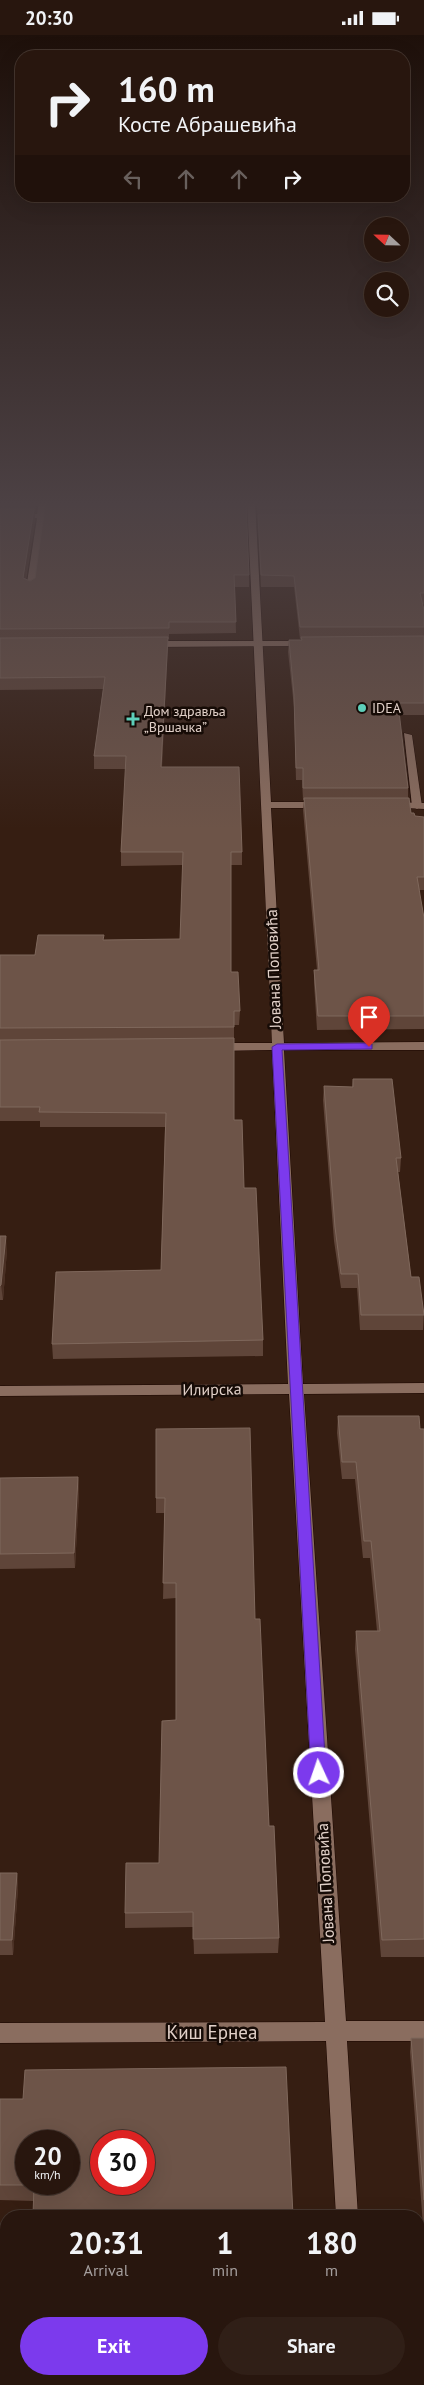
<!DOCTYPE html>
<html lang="en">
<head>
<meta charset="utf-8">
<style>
  :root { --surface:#28160e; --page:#301f17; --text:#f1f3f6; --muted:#a59f9e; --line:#44352e; --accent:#7c3aed }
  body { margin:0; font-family:"PT Sans",sans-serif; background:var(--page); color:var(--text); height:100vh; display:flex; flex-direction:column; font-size:19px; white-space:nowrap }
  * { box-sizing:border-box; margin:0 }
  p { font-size:16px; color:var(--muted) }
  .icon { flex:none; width:28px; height:28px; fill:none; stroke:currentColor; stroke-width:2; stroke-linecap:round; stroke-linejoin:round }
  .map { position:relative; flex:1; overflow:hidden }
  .drawer { position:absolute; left:0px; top:2175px; width:425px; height:175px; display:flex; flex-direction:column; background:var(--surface); border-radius:20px 20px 0 0; box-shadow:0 5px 20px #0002,0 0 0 1px var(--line) }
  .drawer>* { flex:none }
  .hud { position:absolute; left:15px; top:15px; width:395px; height:152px; border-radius:20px; box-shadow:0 5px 20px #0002,0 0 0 1px var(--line); background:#28160e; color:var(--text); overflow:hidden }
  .needle { width:32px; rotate:292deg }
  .tools { position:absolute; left:364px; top:182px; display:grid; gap:10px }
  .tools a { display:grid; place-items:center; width:45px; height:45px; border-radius:50%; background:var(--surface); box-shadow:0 5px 20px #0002,0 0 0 1px var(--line); font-size:25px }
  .speed { position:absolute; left:15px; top:2095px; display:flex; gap:10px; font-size:25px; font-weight:700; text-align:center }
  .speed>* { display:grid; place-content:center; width:65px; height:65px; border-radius:50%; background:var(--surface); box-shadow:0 5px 20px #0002,0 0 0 1px var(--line); line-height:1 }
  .speed small { font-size:12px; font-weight:400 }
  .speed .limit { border:8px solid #d22; background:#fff; color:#111 }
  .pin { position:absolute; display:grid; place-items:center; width:42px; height:42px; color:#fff; margin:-51px -21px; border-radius:50% 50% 50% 0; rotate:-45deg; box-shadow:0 0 5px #0007 }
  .pin .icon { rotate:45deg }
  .me { position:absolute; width:55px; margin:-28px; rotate:357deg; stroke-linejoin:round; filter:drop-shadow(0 0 4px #0008) }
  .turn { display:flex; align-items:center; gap:18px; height:105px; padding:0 20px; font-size:22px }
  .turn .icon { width:65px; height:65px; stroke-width:2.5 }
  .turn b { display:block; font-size:35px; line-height:42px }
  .lanes { display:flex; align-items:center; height:48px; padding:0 20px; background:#0003; justify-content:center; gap:25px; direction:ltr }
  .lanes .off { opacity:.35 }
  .eta { display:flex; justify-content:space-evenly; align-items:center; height:85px; text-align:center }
  .eta b { font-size:30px; font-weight:700; line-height:35px }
  .primary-button { display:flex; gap:10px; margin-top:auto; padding:10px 20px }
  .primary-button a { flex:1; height:58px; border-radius:30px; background:var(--accent); color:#fff; font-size:20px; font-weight:700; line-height:58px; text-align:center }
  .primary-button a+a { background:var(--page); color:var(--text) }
  .status { display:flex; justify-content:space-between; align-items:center; height:35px; padding:0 25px; background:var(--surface); direction:ltr }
  .status svg { height:14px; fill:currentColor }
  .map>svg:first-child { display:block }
</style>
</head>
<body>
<div class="status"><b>20:30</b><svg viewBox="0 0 49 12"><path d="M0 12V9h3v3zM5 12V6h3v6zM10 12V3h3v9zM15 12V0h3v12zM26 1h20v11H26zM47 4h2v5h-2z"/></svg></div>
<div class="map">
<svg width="424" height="2350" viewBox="0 0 424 2350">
  <rect width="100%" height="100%" fill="#361e12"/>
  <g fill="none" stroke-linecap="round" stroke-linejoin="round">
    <!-- service casing -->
    <g stroke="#1c0700" stroke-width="1">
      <path id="service" d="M404 698 412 700 422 771 417 774 412 771Z"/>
    </g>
    <!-- minor casing -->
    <g stroke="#1c0700" stroke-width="1">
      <path id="minor" d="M39 465H47L34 554 30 556 26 554 37 483H0V479H37Z
        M247 465H255L271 767H321L326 770 321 773H271L284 1008 424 1007V1015H284L303 1349 424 1348V1358L304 1359 346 1986H424V2006H347L358 2181H336L326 2006 0 2008V1988L325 1987 289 1359 0 1361V1351L288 1349 272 1015 215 1016 209 1012 215 1008H272Z
        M392 767 424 768V774L388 772V768Z
        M347 2344H371V2350H347Z"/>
    </g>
    <!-- tertiary casing -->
    <g stroke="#1c0700" stroke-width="1">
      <path id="tertiary" d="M307 606 310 607V611L151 612 147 609 151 606Z"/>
    </g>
    <!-- service -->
    <use href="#service" fill="#8a6d5f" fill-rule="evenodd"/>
    <!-- minor -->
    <use href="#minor" fill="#8a6d5f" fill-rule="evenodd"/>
    <!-- tertiary -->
    <use href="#tertiary" fill="#8a6d5f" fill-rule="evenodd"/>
  </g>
  <!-- wall -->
  <path fill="#5f4539" d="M0 465H37L35 477H34L35 485 26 544 30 546 35 543 249 540V552H235L236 598 169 599V604H168L162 732 242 817V830H231V937L240 976 239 990H234V1085L244 1153 263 1305V1321L53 1324 52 1309 161 1235 165 1092H40V1086H0V920H35L104 905 180 904 183 830 121 831V817L126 734H94V721L103 654 0 655Z
    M256 465H424V569L423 570 424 575V680H399L408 753V763L411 778 415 781 424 782V855H419L424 883V994L317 995 314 948V935H317L303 775 304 765H303L302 745H296L294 672 288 617 289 605H301V604H300L294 552H261L258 483Z
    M353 1044 401 1123 400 1137H398L411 1242 424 1276 423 1295H360L357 1253H341L334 1206 323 1065 324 1051 352 1052Z
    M0 1201 7 1215 3 1265H0Z
    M338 1381 424 1394V1922H381L355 1614 356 1596H377L370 1523H363L355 1444H342L337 1398Z
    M156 1394 255 1584 269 1791 279 1903 278 1918 194 1919 193 1892 125 1893V1878L159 1828 176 1685V1563L163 1564 165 1478H156Z
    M78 1442 79 1457 75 1533 0 1534V1443Z
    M0 1838H17L18 1853 13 1920H0Z
    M411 2003H424V2204L410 2017Z
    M286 2032 34 2166 0 2165V2064H23Z"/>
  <!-- shaded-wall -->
  <path fill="#492f23" d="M35 465H37L35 477Z
    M34 474 35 485 24 554 23 543Z
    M168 602V614L161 745V732Z
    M6 1201 7 1215 3 1265 1 1250Z
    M78 1442 79 1457 75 1533 74 1518Z
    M17 1838 18 1853 13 1920 12 1905Z"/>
  <!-- building -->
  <path fill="#6d5448" stroke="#7f685c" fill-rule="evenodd" d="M0 465H35V467H0Z
    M46 465H246L249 540H234L236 587H169V593L0 594V474H34L23 543 30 546 35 543Z
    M257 465H424V473H258Z
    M258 480H424V558H420L424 575V592H300L294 541 261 540Z
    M424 601V668H398L408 753H303V733H296L294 660 289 605H302L301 602Z
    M168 602 161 732H239L242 817H231V937H238L240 976H234V992L0 993V920H35L38 900H104L103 905 180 904 183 817H121L126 721H94L105 642 0 643V603Z
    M304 763H409L411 778H414L415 781 424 782V842H417L424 883V981H318L314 935H319Z
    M234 1003V1085H242L244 1153H256L263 1305 52 1309 56 1237 161 1235 166 1078 39 1077 40 1072H0V1005Z
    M353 1044H392L401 1123H396L411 1242H419L424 1280H361L358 1239H341L335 1192 324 1051 353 1052Z
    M0 1201H6L1 1250 0 1251Z
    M338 1381H419L420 1394H424V1904L382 1905 356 1596H380L371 1506H364L356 1427H342Z
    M250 1393 255 1584H260L269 1791H274L279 1903 193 1904V1877L125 1878 126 1828H159L162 1686 176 1685V1548H163L165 1463H156V1394Z
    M78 1442 74 1518 0 1519V1443Z
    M0 1838H17L12 1905H0Z
    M411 2003H424V2165Z
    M286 2032 293 2181H33L34 2150H0V2064H23L25 2035ZM26 2106H69V2149H26ZM101 2106H144V2149H101Z
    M156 2344H301V2350H156Z"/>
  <!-- sky -->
  <linearGradient id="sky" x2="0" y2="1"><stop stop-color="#1e100a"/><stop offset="0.59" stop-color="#4c4144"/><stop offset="1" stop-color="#4c4144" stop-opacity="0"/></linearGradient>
  <rect width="424" height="794" fill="url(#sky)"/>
  <!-- route -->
  <path fill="#7c3aed" stroke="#51269a" d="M369 1008 372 1009V1014L282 1015 326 1738 324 1743 319 1745 313 1743 311 1738 272 1012 277 1009Z"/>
  <!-- markers -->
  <g fill="#5dceb9" stroke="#160b06" stroke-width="2">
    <circle cx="362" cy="673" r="5"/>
    <path d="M130.5 676.5h5v5h5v5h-5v5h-5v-5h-5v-5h5z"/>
  </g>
  <g text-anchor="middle" stroke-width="5" stroke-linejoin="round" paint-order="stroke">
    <!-- far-poi labels -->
    <g font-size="14" fill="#e1d0c8" stroke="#160b06" text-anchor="start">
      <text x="372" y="678">IDEA</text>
      <text x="144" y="681">Дом здравља<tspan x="144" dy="16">„Вршачка”</tspan></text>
    </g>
    <!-- street labels -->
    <g font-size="16" fill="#e1d0c8" stroke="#160b06">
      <text transform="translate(273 934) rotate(-92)" y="6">Јована Поповића</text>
      <text transform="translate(212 1354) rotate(-1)" y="6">Илирска</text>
      <text transform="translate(325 1848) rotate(-93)" y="6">Јована Поповића</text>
    </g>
    <!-- near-street labels -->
    <g font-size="19" fill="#e1d0c8" stroke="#160b06">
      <text x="212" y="2004">Киш Ернеа</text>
    </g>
  </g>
</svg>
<div class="tools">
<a><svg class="needle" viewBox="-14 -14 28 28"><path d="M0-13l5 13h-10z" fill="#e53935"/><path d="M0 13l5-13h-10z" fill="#a59f9e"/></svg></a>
<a><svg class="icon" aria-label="search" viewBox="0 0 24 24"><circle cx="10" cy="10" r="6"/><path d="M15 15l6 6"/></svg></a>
</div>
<div class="speed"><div>20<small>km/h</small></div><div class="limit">30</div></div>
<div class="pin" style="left:369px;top:1012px;background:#d93025"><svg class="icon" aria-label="arrive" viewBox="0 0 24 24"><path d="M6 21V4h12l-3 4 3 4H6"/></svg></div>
<svg class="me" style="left:319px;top:1738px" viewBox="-20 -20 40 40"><circle r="17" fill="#7c3aed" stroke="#fff" stroke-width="3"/><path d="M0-11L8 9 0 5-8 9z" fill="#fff"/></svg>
<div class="hud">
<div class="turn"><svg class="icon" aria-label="right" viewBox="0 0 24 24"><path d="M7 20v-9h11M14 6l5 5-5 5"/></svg><div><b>160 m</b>Косте Абрашевића</div></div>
<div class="lanes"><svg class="icon off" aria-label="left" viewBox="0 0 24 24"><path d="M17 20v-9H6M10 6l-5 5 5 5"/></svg><svg class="icon off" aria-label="ahead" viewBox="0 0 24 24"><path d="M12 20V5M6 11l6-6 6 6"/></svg><svg class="icon off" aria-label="ahead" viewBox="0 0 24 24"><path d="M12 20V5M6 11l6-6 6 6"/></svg><svg class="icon" aria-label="right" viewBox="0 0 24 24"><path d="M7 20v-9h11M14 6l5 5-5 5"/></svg></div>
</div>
<section class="drawer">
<div class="eta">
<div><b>20:31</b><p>Arrival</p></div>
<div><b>1</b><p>min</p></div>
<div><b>180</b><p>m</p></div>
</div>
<div class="primary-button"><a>Exit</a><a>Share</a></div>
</section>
</div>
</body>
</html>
